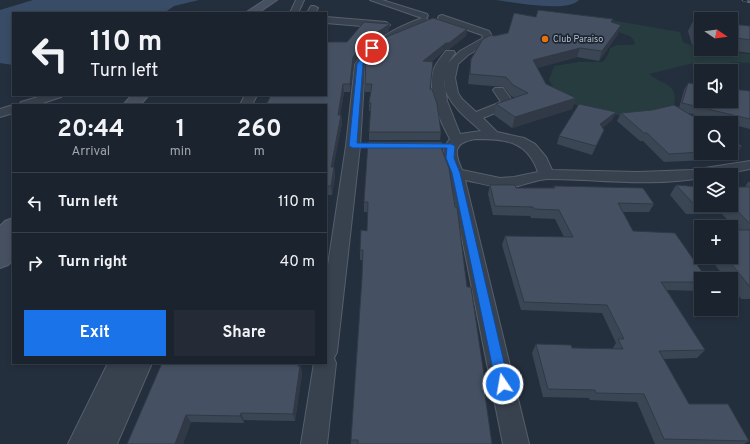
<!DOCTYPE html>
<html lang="en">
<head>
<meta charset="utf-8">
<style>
  :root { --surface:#1b232e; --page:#242b36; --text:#f1f3f6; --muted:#a0a4aa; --line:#39404a; --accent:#1a73e8 }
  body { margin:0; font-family:Overpass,sans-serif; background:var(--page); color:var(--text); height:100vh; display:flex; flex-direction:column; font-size:15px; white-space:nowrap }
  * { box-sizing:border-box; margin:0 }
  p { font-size:13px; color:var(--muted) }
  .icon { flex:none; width:22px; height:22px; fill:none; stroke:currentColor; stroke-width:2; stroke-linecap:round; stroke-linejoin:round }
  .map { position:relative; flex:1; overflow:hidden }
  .side { position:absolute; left:12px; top:104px; width:315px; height:260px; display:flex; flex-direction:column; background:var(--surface); border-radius:0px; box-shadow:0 2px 6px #0003,0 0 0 1px var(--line) }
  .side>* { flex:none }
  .guide { position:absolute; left:12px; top:12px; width:315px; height:84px; border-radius:0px; box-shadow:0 2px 6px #0003,0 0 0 1px var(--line); background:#1b232e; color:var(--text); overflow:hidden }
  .needle { width:26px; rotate:103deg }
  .buttons { position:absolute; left:694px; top:12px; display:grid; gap:8px }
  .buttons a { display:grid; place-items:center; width:44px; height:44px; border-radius:0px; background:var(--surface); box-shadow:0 2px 6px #0003,0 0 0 1px var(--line); font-size:20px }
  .pin { position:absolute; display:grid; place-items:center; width:34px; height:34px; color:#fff; margin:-17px; border:2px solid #fff; border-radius:50%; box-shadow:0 1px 4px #0007 }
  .me { position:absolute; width:44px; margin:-22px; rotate:348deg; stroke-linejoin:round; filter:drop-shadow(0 0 3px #0008) }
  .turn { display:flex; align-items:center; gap:14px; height:84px; padding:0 12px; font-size:18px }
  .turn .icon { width:52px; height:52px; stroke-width:2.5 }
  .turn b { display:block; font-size:28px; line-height:34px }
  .eta { display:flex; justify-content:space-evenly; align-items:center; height:68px; text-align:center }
  .eta b { font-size:24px; font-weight:700; line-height:28px }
  .cta { display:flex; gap:8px; margin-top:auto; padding:8px 12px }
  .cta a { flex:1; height:46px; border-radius:0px; background:var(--accent); color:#fff; font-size:16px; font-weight:700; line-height:46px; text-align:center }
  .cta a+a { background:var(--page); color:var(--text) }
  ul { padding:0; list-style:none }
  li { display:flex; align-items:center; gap:12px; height:60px; padding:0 12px; border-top:1px solid var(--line) }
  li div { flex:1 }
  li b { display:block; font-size:15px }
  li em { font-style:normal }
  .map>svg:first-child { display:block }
</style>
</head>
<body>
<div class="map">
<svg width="750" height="444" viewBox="0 0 750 444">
  <rect width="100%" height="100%" fill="#242f3e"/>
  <!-- green -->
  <path fill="#263c3f" d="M605 19 680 32 683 42 690 45 701 47V49L750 54V63L733 62 729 63 723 70H719L708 64 693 63 649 74C662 85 679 83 674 105L625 117 612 114 573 104 554 89 549 80 554 66 579 62H603L609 53 610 48 617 45H634L635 43C632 34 624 35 616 31 612 29 609 23 605 19Z"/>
  <!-- water -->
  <path fill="#394c67" d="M33 0H199L174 6 164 13H13V65L0 63V10Z
    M495 0H579C567 13 513 2 495 0Z"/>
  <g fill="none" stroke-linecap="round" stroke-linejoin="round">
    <!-- street casing -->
    <g stroke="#565f6c" stroke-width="2">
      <path id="street" d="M296 0H304L298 13H290Z
        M370 0H382L427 14 428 16 426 18 428 20 383 44 365 64 360 146 337 352 334 358 336 363 327 444H301L314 363H326V278L346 146 355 64C372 40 395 28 422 18Z
        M311 6H314L318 8 315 13H307Z
        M442 15 489 31 493 38 487 44 468 55 458 64 455 78 458 93 462 99 476 112 501 102 493 90 495 88H503L514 103 512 106 483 118 497 132 524 138 535 144 546 157 552 170 638 172 692 170 750 161V169L718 175H701V178C651 187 599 179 549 179 537 179 525 185 513 187 497 189 481 183 465 180L529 444H503L449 173C443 160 440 151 450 139 440 121 428 94 433 72 435 64 441 57 446 51H454L455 53 448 63 460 51 483 38 482 35 439 20 438 18 439 16ZM444 79C444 83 445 90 447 94 455 110 469 120 481 131L460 134 447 101ZM475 139C505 139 527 140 538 172L514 177 500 178 462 170C454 152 453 143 475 139Z
        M326 17 386 22 390 25 386 28 326 23Z
        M45 95H63L61 97 37 105H19L21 102Z
        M245 95H257L252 105H240Z
        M13 105V113L0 117V109Z
        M108 363H152L117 444H68Z"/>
    </g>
    <!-- secondary casing -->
    <g stroke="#565f6c" stroke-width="2">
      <path id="secondary" d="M265 0H277L258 13H245Z
        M132 95H149L140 105H123Z
        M13 218V260L8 265 0 268V226L5 221Z"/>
    </g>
    <!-- street -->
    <use href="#street" fill="#38414e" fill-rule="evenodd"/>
    <!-- secondary -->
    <use href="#secondary" fill="#465061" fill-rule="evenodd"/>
    <!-- rail casing -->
    <g stroke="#5a6575" stroke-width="2.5">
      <path id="rail" d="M743 0 750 2"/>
    </g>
    <!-- rail -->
    <use href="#rail" stroke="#1d2633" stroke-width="1.5" stroke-dasharray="4.5" stroke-linecap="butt"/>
  </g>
  <!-- wall -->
  <path fill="#3b4654" d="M536 17 612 22 618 34 599 61 577 57 537 68 546 84 576 98 572 109 512 128 494 115 496 104 515 98 511 96 504 87 468 84 471 59 494 36 508 33Z
    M694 19 701 20V47L692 45 688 31Z
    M731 24 750 26V53L720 49H731Z
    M467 29 466 36 448 50H445L431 62 430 89 441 132 440 140H369V132L371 111H369V103L371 92H365V84Z
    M389 31 368 45 354 64 350 92H344L340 115H341L342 123 333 167H334L335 176 332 195H326V105L347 42Z
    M688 83 750 91V129L731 124V123H727L688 113 701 123V153H731L742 146 736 155 709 161 708 160 664 162 643 141H640L617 121 621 113 679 108 684 90Z
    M616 112 612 120 602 128 604 130 592 155 557 144 559 136Z
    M442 150 467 287 487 395 485 400 492 444H351V440L362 278V260H360V250L367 231 368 212H364V202Z
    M748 182H750V299H741L731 286V279H726L709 257H731L737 230 722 214H686L670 195 676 185 701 187V205H731V187H745Z
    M490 185 516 188H553L554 186 654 204 649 212H623L633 231 701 279V291L667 290 705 350 697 358 664 359 689 404 749 441 744 444H655L637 402 590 400 589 398 543 397 532 353 536 344 572 348 613 349V348L616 343 602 313 521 310 502 245 505 236 564 237 555 219 531 218 530 216 493 215 488 194Z
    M701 236V246L697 241Z
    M162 363H301V367L302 374 295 421 244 420V423L191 422 183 444Z"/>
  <!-- shaded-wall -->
  <path fill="#303945" d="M390 24 389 31 368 45 354 64 350 92V84L353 57 368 38Z
    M621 25 618 34 599 61 602 51Z
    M467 29 466 36 448 50H445L422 68 423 61 446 43Z
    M580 48 577 57 530 70 533 60Z
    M343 84 344 92 339 123 338 115Z
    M576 98 572 109 512 128 515 117Z
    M616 112 612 120 596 133 600 124Z
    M341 115 342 123 332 175 331 167Z
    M742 146 736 155 709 161 714 153H731V149Z
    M334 167 335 176 332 195 331 186Z
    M298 363H301V367L302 374 295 421 293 414Z
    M241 413 244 420V423L240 416Z
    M186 415 191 422 183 444H175Z"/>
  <!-- building -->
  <path fill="#455162" stroke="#303945" d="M538 10 613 19 611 22 621 25 602 51 580 48 533 60 546 84 576 98 515 117 496 104 528 93 513 85 506 77 470 74 471 59 483 39 491 35 494 36 508 33 514 13 536 17Z
    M433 18 467 29 449 43H446L423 61 433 62 430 89H432L437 104 441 132H369L371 103H369L372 84H365L366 57 384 38Z
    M694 19 701 20V34L698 33Z
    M364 22 390 24 368 38 353 57 350 84H343L338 115H341L331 167H334L331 186H326V105H266L271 95H326V42H347Z
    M731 24 750 26V40L731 37Z
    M688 83 701 84V101H731V89L750 91V119L682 103Z
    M579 104 616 112 600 124 604 130 596 146 559 136Z
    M674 105 704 123H701V152L669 154 647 133H644L621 113 652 110Z
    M731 140 742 146 731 149Z
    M368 142H442V150L449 168 455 207H457L467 287H471L487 395H485L492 444H358V440H351L362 278 363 250H360L361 230 367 231 368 202H364Z
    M490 185H515L516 188H555L554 186 643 188 654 204 618 203 633 231 675 233 707 279H701V282H661L705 350 659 351 689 404H728L749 441 664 439 644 394 596 393 595 390 548 389 536 344 571 345 572 348 623 349 618 339H624L607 305 524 302 505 236 573 237 559 210 534 209 533 207 495 206Z
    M676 185 701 187V203H693Z
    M731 187H750V224L731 204Z
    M731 230H750V287L726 257H731Z
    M162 363H298V366H300L293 414 241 413 240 416 186 415 175 444H127Z"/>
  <!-- route -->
  <path fill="#1a73e8" stroke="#114b97" d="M371 46 375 48 368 55 363 64 357 143 451 144 455 146 454 158 460 173 509 384 507 388 503 390 498 388 496 384 452 173 446 158 447 148H353L349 146 357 64 364 53Z"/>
  <!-- markers -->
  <circle fill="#e8710a" stroke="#1d2633" stroke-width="1.5" cx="545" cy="39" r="4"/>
  <g text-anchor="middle" stroke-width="3.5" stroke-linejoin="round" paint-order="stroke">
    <!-- far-poi labels -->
    <g font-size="9" fill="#b4bcc9" stroke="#1d2633" text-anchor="start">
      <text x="553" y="42">Club Paraiso</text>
    </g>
  </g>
</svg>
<div class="buttons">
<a><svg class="needle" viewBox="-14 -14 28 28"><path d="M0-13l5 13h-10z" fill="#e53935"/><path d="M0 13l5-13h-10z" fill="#a0a4aa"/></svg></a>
<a><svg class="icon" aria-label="sound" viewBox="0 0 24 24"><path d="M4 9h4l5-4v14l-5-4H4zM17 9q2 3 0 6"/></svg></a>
<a><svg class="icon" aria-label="search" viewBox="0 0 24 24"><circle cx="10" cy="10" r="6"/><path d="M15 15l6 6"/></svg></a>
<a><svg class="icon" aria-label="layers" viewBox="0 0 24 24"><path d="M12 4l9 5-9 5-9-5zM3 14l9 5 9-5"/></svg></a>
<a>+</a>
<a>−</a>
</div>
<div class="pin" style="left:372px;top:48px;background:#d93025"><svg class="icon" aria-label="arrive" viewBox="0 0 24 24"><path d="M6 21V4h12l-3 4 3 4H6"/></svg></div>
<svg class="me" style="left:503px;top:384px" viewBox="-20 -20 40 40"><circle r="17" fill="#1a73e8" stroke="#fff" stroke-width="3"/><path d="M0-11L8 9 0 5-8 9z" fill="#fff"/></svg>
<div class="guide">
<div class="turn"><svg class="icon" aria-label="left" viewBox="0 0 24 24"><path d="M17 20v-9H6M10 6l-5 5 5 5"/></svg><div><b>110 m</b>Turn left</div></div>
</div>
<section class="side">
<div class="eta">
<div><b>20:44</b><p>Arrival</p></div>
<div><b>1</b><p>min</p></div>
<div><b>260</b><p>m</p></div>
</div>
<ul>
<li><svg class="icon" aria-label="left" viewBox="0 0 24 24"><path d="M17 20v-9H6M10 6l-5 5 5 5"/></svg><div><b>Turn left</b></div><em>110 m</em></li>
<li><svg class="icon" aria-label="right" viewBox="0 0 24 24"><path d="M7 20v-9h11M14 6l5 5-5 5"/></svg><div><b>Turn right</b></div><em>40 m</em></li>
</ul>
<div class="cta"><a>Exit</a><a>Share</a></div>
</section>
</div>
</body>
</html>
